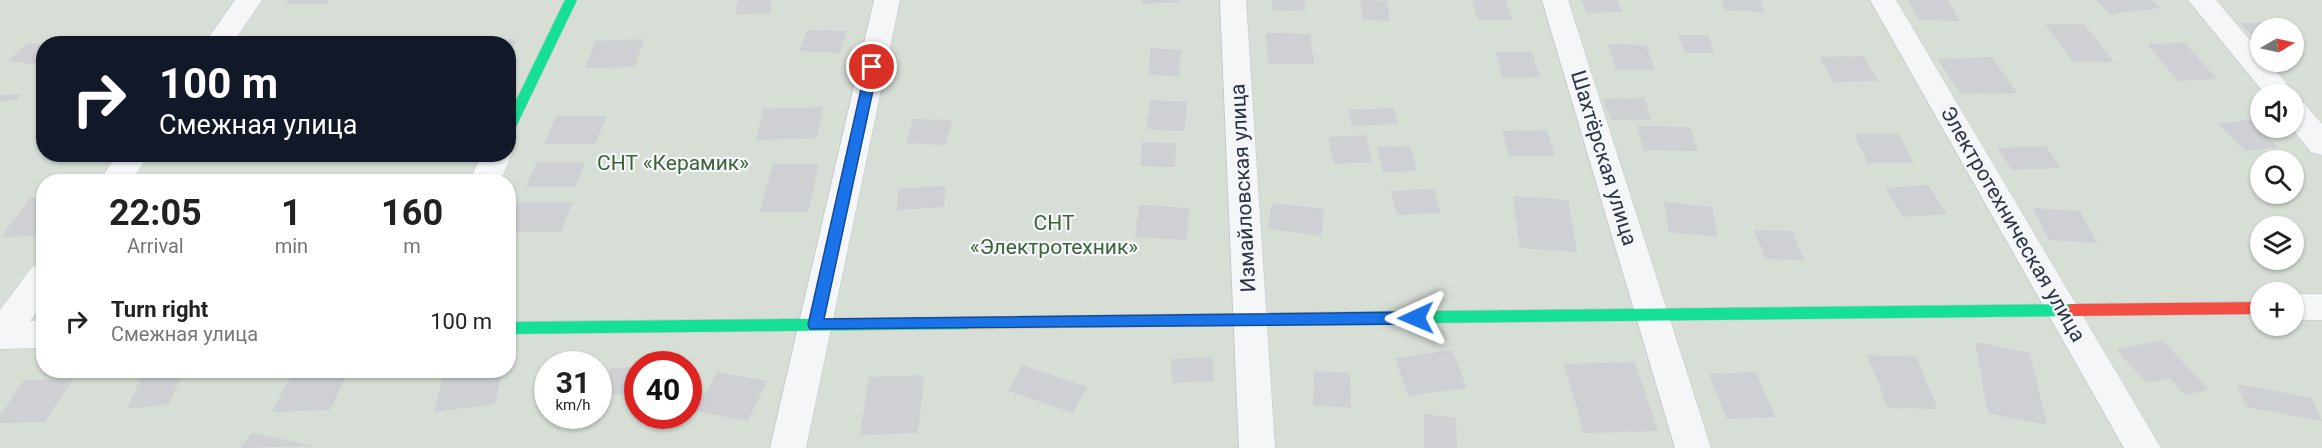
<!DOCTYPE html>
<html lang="en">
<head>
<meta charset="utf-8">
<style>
  :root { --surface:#fff; --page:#f6f6f6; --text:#222; --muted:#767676 }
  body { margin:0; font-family:Roboto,sans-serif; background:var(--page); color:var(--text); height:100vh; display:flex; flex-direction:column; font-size:22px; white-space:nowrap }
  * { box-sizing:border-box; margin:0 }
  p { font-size:20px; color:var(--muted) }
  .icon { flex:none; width:33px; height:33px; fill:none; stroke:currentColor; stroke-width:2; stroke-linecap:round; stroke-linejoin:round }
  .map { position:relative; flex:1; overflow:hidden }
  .drawer { position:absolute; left:36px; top:174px; width:480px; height:204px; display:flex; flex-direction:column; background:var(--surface); border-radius:24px; box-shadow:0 2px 4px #0004 }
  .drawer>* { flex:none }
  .hud { position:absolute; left:36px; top:36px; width:480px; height:126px; border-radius:24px; box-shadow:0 2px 4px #0004; background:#111827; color:#fff; overflow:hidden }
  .needle { width:39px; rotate:81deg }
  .controls { position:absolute; left:2250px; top:18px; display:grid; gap:12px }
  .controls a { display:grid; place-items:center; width:54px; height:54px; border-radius:50%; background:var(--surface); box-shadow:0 2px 4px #0004; font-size:30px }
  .speed { position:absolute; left:534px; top:351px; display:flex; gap:12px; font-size:30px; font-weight:700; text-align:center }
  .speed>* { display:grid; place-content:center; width:78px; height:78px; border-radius:50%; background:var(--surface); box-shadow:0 2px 4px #0004; line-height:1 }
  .speed small { font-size:15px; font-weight:400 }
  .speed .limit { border:9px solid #d22; background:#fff; color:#111 }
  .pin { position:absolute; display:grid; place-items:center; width:51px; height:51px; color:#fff; margin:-26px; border:3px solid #fff; border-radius:50%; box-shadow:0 2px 6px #0007 }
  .me { position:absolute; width:66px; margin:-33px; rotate:269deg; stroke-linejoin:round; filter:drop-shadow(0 0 4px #0008) }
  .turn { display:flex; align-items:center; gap:21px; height:126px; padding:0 24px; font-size:27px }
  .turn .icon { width:78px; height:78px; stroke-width:2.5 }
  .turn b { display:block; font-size:42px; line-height:51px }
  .eta { display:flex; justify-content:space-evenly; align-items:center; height:102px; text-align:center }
  .eta b { font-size:36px; font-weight:700; line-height:42px }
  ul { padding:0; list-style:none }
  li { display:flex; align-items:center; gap:18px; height:90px; padding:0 24px }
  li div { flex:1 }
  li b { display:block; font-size:22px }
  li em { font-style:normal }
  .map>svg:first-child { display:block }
</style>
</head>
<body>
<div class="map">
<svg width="2322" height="448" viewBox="0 0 2322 448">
  <rect width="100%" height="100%" fill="#e6e8ea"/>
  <!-- green -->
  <path fill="#d6ded6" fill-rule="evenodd" d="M0 0H2322V448H0ZM2260 28H2294V62H2260ZM44 44H508V154H44ZM2260 94H2294V128H2260ZM2260 160H2294V194H2260ZM44 182H508V370H44ZM2260 226H2294V260H2260ZM2260 292H2294V326H2260ZM548 364H598V416H548ZM638 364H688V416H638Z"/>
  <!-- building -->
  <path fill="#ced0d3" d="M288 0H330L327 4H286Z
    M738 0H772L770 13 735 15Z
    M1141 0H1179L1180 2 1142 4Z
    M1272 0H1304L1306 10 1273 11Z
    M1360 0 1387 1 1390 21 1363 20Z
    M1472 0H1506L1512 20H1478Z
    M1581 0H1617L1623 12 1587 13Z
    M1722 0H1760L1764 12 1725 10Z
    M1908 0H1948L1960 21 1919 20Z
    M2096 0H2152L2161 8 2110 14Z
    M2282 22 2288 28H2260V45L2240 23Z
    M2045 24H2084L2114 62H2073Z
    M807 30 847 31 840 53 799 51Z
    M1266 33 1310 34 1314 64H1268Z
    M1678 35H1708L1715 53H1685Z
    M477 39H517L508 56V44H474Z
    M645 39 634 67 585 68 596 41Z
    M27 43 44 44V54L34 64 8 61Z
    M2185 43 2217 79 2178 81 2147 44Z
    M1608 44 1646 45 1655 70H1616Z
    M1151 48 1181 50 1179 76 1148 75Z
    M1495 52H1532L1540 77 1503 78Z
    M1863 56 1878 81 1834 82 1819 57Z
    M1992 57 2017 93 1961 94 1937 59Z
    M21 94 17 100 0 101V95Z
    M1644 98 1652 120H1611L1603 99Z
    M1150 100 1187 102 1184 131 1147 129Z
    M823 107 817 138 756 140 763 109Z
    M1394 108 1398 124 1352 126 1348 110Z
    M556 116H607L595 144H544Z
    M913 119 952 120 946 145 906 143Z
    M2250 120 2278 147 2246 151 2218 124Z
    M1637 126 1690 127 1698 151 1644 150Z
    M1547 130 1555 156H1509L1502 131Z
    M1854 134H1899L1914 163H1868Z
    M1366 135 1372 162 1334 164 1328 137Z
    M1142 142 1176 143 1175 167 1140 166Z
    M1410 146 1417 171 1383 172 1377 147Z
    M2046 146 2061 168 2012 170 1997 148Z
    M537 162H585L575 187H526Z
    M773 164H819L808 212H760Z
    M1928 185 1947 214 1903 217 1885 188Z
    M945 186 944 207 897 210 898 189Z
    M1434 189 1441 213 1397 215 1391 191Z
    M1513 196 1568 200 1577 252 1520 248Z
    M44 197V228L38 236 1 237 30 198Z
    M518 202H573L561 232H508V222Z
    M1664 202 1712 207 1718 237 1669 232Z
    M1272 203 1324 209 1321 236 1268 229Z
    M1139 205 1189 208 1187 240 1135 237Z
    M2033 208 2080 211 2097 243 2049 240Z
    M1754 230 1793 231 1804 260 1765 259Z
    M2162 340 2209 390 2185 395 2170 378 2147 383 2116 350Z
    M1975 342 2030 353 2047 425 1988 413Z
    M1452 350 1467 388 1408 396 1395 358Z
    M1867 355 1916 357 1938 409 1888 408Z
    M1212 357 1214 381 1172 383 1171 359Z
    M1635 362 1658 431 1584 433 1564 364Z
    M1022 365 1087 387 1073 413 1008 391Z
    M638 367V394L602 395 610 368Z
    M349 370 330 410 272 412 293 371Z
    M502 370 495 404 434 412 443 377Z
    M1314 371 1350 373 1351 408 1313 405Z
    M183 372 169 404 127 409 141 377Z
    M717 372 767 381 748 421 696 411Z
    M1756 372 1775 417 1727 419 1709 374Z
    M924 375 918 433 860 435 869 377Z
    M73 379 45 422 0 423V416L24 380Z
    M2237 384 2312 398 2322 421 2246 407Z
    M1424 414 1456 418 1457 448H1424Z
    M252 433 314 446 240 448Z"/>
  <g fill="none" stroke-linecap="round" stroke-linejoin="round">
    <!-- street casing -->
    <g stroke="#c4c6c8" stroke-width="1">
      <path id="street" d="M235 0H262L232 44H204Z
        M874 0H900L806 448H770Z
        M1220 0H1246L1275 448H1239Z
        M1542 0H1568L1711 448H1675Z
        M1870 0H1896L2161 448H2124Z
        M2188 0H2216L2260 52V62H2269L2295 94 2294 97V94H2265Z
        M2294 100 2304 103 2322 124V155L2311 152 2292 128Z
        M508 148 512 154 500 182H469L482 154H508Z
        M117 154H149L131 182H99Z
        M44 263V302L30 321 44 320V348L0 349V310L32 267Z
        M2294 294H2322V320H2294Z"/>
    </g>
    <!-- fast casing -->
    <g stroke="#c4c6c8" stroke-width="1">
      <path id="fast" d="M565 0H577L514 131 508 135V117Z
        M2072 304 2077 306 2079 310 2077 314 2072 316 1343 324 1338 322 1336 318 1338 314 1343 312Z
        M969 317 974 319 976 323 974 327 969 329 508 334V322Z"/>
    </g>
    <!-- slow casing -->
    <g stroke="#c4c6c8" stroke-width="1">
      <path id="slow" d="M1343 312 1348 314 1350 318 1348 322 1343 324 969 329 964 327 962 323 964 319 969 317Z"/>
    </g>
    <!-- jam casing -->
    <g stroke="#c4c6c8" stroke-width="1">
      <path id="jam" d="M2260 302V314L2072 316 2067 314 2065 310 2067 306 2072 304Z"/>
    </g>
    <!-- street -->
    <use href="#street" fill="#f5f6f7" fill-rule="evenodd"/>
    <!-- fast -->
    <use href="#fast" fill="#16e098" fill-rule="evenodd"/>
    <!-- slow -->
    <use href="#slow" fill="#ffcf43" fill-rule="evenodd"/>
    <!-- jam -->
    <use href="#jam" fill="#f24e42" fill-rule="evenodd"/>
  </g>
  <!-- route -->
  <path fill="#1a73e8" stroke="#114b97" stroke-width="1.5" d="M872 63 878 67 824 319 1416 312 1421 314 1423 318 1421 322 1416 324 810 329 808 325 866 67Z"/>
  <g text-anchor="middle" stroke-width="4.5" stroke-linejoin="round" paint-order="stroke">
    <!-- street labels -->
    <g font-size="21" fill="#2b3445" stroke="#f4f6f9">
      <text transform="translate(1604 158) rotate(73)" y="7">Шахтёрская улица</text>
      <text transform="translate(1243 188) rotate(-93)" y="7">Измайловская улица</text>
      <text transform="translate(2013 224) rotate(60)" y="7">Электротехническая улица</text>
    </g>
    <!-- park labels -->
    <g font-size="21" fill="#3f6138" stroke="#f4f6f9">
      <text x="673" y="170">СНТ «Керамик»</text>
      <text x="1054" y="230">СНТ<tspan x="1054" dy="24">«Электротехник»</tspan></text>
    </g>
  </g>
</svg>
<div class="controls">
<a><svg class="needle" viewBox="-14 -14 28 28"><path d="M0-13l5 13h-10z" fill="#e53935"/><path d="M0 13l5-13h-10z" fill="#767676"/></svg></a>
<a><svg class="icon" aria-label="sound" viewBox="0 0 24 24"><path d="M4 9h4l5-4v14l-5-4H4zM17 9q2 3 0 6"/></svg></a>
<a><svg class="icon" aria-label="search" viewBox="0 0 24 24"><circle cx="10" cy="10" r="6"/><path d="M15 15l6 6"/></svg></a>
<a><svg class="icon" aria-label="layers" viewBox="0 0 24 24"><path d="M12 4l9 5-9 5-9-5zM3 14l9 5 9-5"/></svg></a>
<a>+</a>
</div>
<div class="speed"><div>31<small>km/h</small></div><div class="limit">40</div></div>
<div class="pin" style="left:872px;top:67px;background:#d93025"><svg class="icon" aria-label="arrive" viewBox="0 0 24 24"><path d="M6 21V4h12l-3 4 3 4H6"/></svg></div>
<svg class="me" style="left:1416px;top:318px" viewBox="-20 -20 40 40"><path d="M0-17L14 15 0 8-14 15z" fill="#1a73e8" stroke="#fff" stroke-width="4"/></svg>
<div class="hud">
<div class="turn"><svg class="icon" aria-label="right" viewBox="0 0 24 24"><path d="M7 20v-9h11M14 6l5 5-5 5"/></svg><div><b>100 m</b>Смежная улица</div></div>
</div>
<section class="drawer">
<div class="eta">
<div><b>22:05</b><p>Arrival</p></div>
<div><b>1</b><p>min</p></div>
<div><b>160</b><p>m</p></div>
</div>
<ul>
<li><svg class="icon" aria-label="right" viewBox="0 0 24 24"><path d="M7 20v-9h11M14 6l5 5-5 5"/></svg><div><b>Turn right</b><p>Смежная улица</p></div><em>100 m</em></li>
</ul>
</section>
</div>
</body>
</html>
